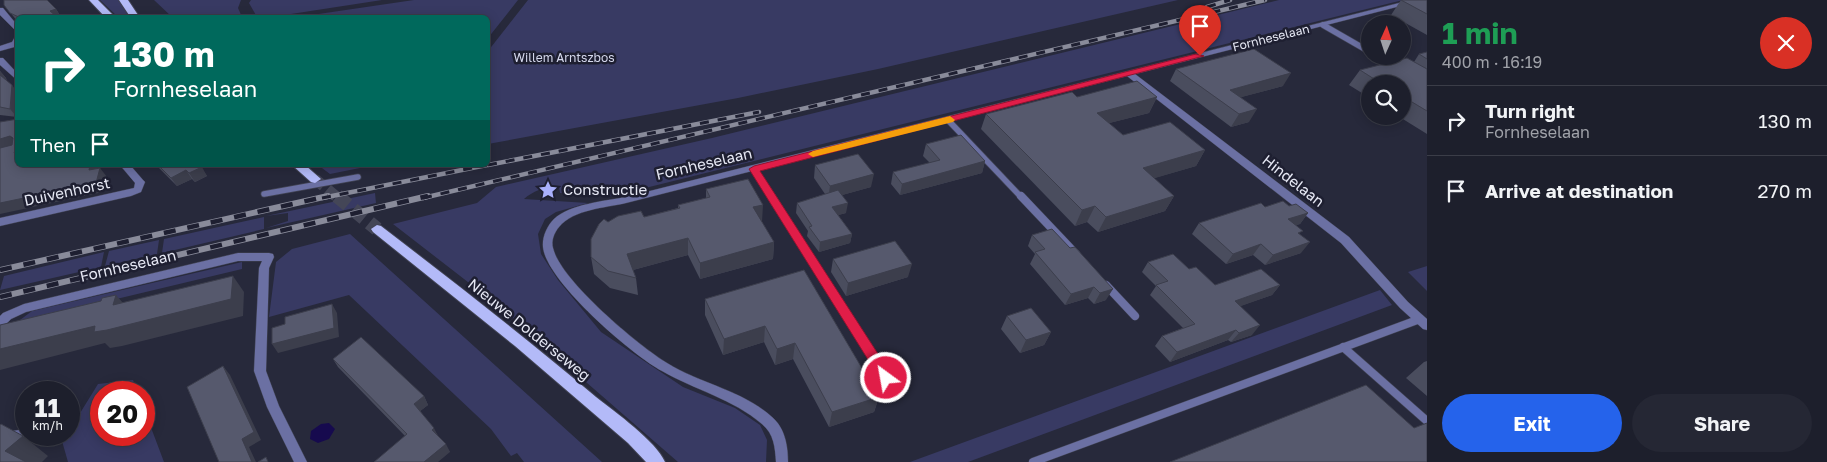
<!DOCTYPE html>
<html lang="en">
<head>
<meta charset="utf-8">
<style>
  :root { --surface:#1d1f2c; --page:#252734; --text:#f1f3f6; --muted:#a0a2a9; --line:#3b3d48; --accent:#2563eb }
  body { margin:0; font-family:"Golos Text",sans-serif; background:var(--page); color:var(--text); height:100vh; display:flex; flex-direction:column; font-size:19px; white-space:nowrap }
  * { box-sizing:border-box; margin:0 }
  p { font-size:16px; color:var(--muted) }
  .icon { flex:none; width:28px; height:28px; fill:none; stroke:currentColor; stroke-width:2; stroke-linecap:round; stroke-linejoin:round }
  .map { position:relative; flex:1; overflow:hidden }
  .panel { display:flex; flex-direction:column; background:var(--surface); width:400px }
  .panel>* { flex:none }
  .banner { position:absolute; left:15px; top:15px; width:475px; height:152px; border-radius:8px; box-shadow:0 2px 12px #0003,0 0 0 1px var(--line); background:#00695c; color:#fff; overflow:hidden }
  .needle { width:32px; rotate:3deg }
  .buttons { position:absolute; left:1361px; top:15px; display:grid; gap:10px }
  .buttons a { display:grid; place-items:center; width:50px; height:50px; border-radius:50%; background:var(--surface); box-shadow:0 2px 12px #0003,0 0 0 1px var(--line); font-size:25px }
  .speed { position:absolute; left:15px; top:381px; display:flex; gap:10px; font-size:25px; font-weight:700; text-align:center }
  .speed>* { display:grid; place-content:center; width:65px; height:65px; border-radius:50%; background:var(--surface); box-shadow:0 2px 12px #0003,0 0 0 1px var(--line); line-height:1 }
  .speed small { font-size:12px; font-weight:400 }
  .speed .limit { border:8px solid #d22; background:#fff; color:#111 }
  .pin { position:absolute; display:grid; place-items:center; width:42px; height:42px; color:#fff; margin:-51px -21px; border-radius:50% 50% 50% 0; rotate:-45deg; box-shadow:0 0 5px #0007 }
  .pin .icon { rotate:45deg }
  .me { position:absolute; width:55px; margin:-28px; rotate:328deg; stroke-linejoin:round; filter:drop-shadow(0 0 4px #0008) }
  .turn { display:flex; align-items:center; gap:18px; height:105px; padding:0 15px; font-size:22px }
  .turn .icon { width:65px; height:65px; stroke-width:2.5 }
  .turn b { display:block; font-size:35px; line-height:42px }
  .then { display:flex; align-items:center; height:48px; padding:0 15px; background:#0003; gap:10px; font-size:19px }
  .round { display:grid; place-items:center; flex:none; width:52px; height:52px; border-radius:26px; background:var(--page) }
  .overview { display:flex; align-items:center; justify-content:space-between; height:85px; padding:0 15px }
  h1 { font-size:30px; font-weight:700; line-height:38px; color:#1e9e55 }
  .primary-button { display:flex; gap:10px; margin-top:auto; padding:10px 15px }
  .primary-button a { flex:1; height:58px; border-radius:30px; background:var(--accent); color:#fff; font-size:20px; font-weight:700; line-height:58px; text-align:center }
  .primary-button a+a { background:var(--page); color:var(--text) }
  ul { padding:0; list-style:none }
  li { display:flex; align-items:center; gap:15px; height:70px; padding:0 15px; border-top:1px solid var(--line) }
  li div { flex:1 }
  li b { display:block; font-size:19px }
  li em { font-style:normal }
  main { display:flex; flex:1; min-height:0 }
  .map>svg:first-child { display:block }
</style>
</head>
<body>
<main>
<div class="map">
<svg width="1427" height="462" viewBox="0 0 1427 462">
  <rect width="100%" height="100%" fill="#27293b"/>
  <!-- green -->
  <path fill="#383a63" d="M100 0H119L129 17H118Z
    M154 0H241L238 8 242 17H172Z
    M251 0H382L265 18 257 17 249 3Z
    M414 0H518L488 38V18L298 17Z
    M528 0H1178L878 69 738 98 488 144V51Z
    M1279 0H1403L613 196 560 193 559 187C547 186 533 191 524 199L588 203 556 212 545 219 538 234 541 254 558 280 601 332 683 387 735 408 760 425 767 440 766 462H678L495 303 393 224 477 203 496 187 712 138Z
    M318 165H375L330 174Z
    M375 193 376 203 266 228 288 221V213L266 216Z
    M264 217V229L162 253 164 239Z
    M350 234 602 462H524L517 453 511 456 491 429 349 295 269 317 276 262 292 249Z
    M159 240 157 254 105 266 109 251Z
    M104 252 101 267 0 290 4 276Z
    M242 262V269L16 323 32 311Z
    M1427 266V291L1408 272Z
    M1380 290 1392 305 968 462H910Z
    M133 380 138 392H101V435H144V409L164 462H68L62 441 66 435H69V431L98 384Z"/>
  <!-- water -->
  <path fill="#160a4e" d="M329 423 335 429 329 439 318 443 310 439 311 431 321 424Z"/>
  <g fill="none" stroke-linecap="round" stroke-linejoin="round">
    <!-- primary-tunnel-far1 -->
    <path stroke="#444657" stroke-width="11" stroke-dasharray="11 5" stroke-linecap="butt" d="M315 179 338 198"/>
    <!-- primary-tunnel -->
    <path stroke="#444657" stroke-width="14" stroke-dasharray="14 7" stroke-linecap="butt" d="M337 196 377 229"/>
    <!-- lane-far1 casing -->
    <g stroke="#424455" stroke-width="7">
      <path id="lane-far1" d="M1323 25 1370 52
        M1377 56 1396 68
        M948 120 1022 198
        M754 169 772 198
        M264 194 358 177"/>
    </g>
    <!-- lane casing -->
    <g stroke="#424455" stroke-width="9">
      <path id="lane" d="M771 196 886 378
        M1021 196 1076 254
        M1106 285 1135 316
        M1343 347 1427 421
        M0 437 26 433
        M1033 462 1420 319"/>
    </g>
    <!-- street casing -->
    <g stroke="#424455" stroke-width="1">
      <path id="street" d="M1411 0H1424L1135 74 1349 237 1408 302 1427 319V330L1423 329 1400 308 1341 243 1127 76 626 203C605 208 574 209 559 227 554 233 551 241 553 248 560 280 639 346 667 363 701 384 742 390 772 417 785 428 788 446 788 462H776C775 447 774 434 762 424 733 399 695 390 662 371 632 355 546 281 543 247 542 237 547 226 554 219 570 204 605 201 626 197Z
        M0 8H3L18 26V33L0 15Z
        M15 37H18V46L0 51V46L12 42Z
        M0 58H3L18 74V81L0 65Z
        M120 165H130L143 180 145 182 141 192 131 196 0 226V218L134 188 135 183Z
        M238 253H269L273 254 274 257 269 268 266 371 279 406 307 462H294L267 407 254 371 259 268 262 261H238L26 312 11 319 4 326 0 327V316L3 313 24 304Z"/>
    </g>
    <!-- primary casing -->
    <g stroke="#424455" stroke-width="2">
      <path id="primary" d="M89 0H98L116 18H106Z
        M119 0H128L140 18H131Z
        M292 165H305L321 179 315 183 311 182Z
        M377 225 381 226C454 282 526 338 596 397 615 412 656 441 665 462H646L628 443 515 346 373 232 371 229Z"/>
    </g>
    <!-- lane-far1 -->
    <use href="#lane-far1" stroke="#6b70a3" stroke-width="5.5"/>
    <!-- lane -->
    <use href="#lane" stroke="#6b70a3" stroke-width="8"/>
    <!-- street -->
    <use href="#street" fill="#6b70a3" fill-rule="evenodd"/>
    <!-- primary -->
    <use href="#primary" fill="#b3baf8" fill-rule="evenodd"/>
    <!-- rail-far1 casing -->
    <g stroke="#898b9a" stroke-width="4.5">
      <path id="rail-far1" d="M1207 7 1230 0
        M488 165 759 112
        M322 198 487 165
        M423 198 1265 0"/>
    </g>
    <!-- rail casing -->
    <g stroke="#898b9a" stroke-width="6">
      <path id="rail" d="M0 270 328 196
        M0 297 428 196"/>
    </g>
    <!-- rail-far1 -->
    <use href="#rail-far1" stroke="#1e1f31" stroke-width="3" stroke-dasharray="9" stroke-linecap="butt"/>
    <!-- rail -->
    <use href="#rail" stroke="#1e1f31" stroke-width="4.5" stroke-dasharray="12" stroke-linecap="butt"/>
  </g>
  <!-- wall -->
  <path fill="#4a4d5e" d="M1401 0H1427V35L1391 15Z
    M4 5 56 9 61 17 18 18V22Z
    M1427 52V134L1398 116H1402V84H1370V98L1349 85 1360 70 1414 62 1419 54Z
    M1176 69 1283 86 1241 97 1249 122 1231 127 1170 81Z
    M0 71 6 78 17 117 0 115Z
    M1077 97H1157L1149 113 1109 123 1123 135 1205 150 1196 166 1154 178 1174 196 1165 211 1098 232 1087 222 1075 226 981 129 986 114Z
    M926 144 985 161 982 173 900 195 891 184 893 172 930 163 923 156Z
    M156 165H199L207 176 195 182 192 179 177 186Z
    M815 165 871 187 842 195 846 213 838 215 852 234 850 243 819 252 807 236 808 231 796 213 797 203 825 194 814 178Z
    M706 189 762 222 774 242 773 259 700 279 688 255 633 270 636 278 638 295 610 288 594 274 591 257 608 222 644 217 678 208V205L706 198Z
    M1289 206 1308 213 1300 224 1296 225 1300 235 1301 253 1265 265 1253 255 1226 264 1192 234 1199 223 1265 207Z
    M1052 229 1106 300 1094 304 1088 298 1065 305 1030 264 1035 254 1028 246 1032 235Z
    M833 259 908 277 846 296 831 272Z
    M1148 262 1189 269 1215 285H1280L1272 295 1240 306 1252 335 1231 342 1228 340 1170 362 1155 346 1162 336 1183 328 1150 295 1156 286 1142 272Z
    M804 270 879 397 874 412 829 427 793 359 775 365 764 342 723 355 705 315V299Z
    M1007 316 1051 332 1044 345 1020 353 1001 329Z
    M333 359 424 396 428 405 420 411 450 452 405 436 338 367Z
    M1427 361V396L1406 378 1424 362Z"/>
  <!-- shaded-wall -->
  <path fill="#3c3e4c" d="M56 9 61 17 55 18 50 11Z
    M0 71 6 78 7 84 0 75Z
    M1291 73 1283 86 1223 102 1230 90Z
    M12 85 18 93 17 117 10 109Z
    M1157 97 1149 113 1090 128 1097 113Z
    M1257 109 1249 122 1231 127 1239 114Z
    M10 136 18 144V157L0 150V139Z
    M1205 150 1196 166 1135 184 1143 168Z
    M985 161 982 173 900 195 902 184Z
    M90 165H98L99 167 96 179 89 170Z
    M202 167 207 176 195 182 189 173Z
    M100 168 107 177 103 192 0 214V203Z
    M186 170 192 179 177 186 171 178Z
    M874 174 871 187 828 199 830 186Z
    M1174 196 1165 211 1098 232 1106 217Z
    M848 203 846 213 831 217 832 207Z
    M763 205 762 222 753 207Z
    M1095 206 1087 222 1075 226 1082 210Z
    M1308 213 1300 224 1281 230 1288 219Z
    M852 234 850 243 819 252 820 242Z
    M688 238V255L629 271 627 254Z
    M774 242 773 259 700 279V263Z
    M1310 242 1301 253 1265 265 1273 255Z
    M1261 244 1253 255 1226 264 1233 254Z
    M912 264 908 277 846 296 848 283Z
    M233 276 244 292 243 316 122 346 110 348 105 343 0 370V349Z
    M1280 285 1272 295 1227 311 1235 301Z
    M1094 287 1088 298 1065 305 1071 294Z
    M1113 289 1106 300 1094 304 1100 293Z
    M116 295 130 311 113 305Z
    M332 304 337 313 339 337 278 353 272 344Z
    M1260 325 1252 335 1231 342 1239 333Z
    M765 326 764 342 723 355 724 339Z
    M1236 330 1228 340 1170 362 1177 352Z
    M1051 332 1044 345 1020 353 1026 340Z
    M795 343 793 359 775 365 777 349Z
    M223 366 230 375 261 440 249 447 256 462H252L242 439Z
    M424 396 428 405 419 412 414 404Z
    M879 397 874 412 829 427 832 412Z
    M434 428 438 436 432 430Z
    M23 436 48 456 42 462H21L5 451Z
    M446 444 450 452 438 462H424Z"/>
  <!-- building -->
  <path fill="#56596d" stroke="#3c3e4c" d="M4 0H47L56 9 50 11 57 17 21 18 10 13 4 5Z
    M1401 0H1427V14Z
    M1254 49 1291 73 1230 90 1257 109 1239 114 1176 69Z
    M1427 52V59L1419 54Z
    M1407 58 1427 69V111L1402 96V84H1382L1360 70Z
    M0 75 12 85 10 109 0 107Z
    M1137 81 1157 97 1097 113 1123 135 1170 122 1205 150 1143 168 1174 196 1106 217 1095 206 1082 210 986 114 1072 92 1077 97Z
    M18 119V144L14 153 18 152V165H90L89 170 100 168 96 183 0 203V148L12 145 13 138 10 136 0 139V122Z
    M961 135 985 161 902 184 893 172 940 160 926 144Z
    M858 154 874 174 830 186 815 165Z
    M158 165H199L202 167 189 173 186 170 171 178Z
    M748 179 763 205 753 207 774 242 700 263 688 238 627 254 636 278 608 271 591 257V239L599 224 604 219 608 222 618 216 641 211 644 217 680 208 678 205 710 197 706 189Z
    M838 190 848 203 832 207 852 234 820 242 809 227 812 226 797 203Z
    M1283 201 1289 206 1296 204 1308 213 1288 219 1303 231 1298 233 1310 242 1273 255 1261 244 1233 254 1199 223 1261 203 1265 207Z
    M1052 229 1070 248 1075 247 1113 289 1100 293 1094 287 1071 294 1035 252 1045 249 1032 235Z
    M895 241 912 264 848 283 833 259Z
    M1173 254 1189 269 1196 267 1215 285 1261 269 1280 285 1235 301 1260 325 1239 333 1236 330 1177 352 1162 336 1195 324 1156 285 1168 281 1148 262Z
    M804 270 879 397 832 412 795 343 777 349 765 326 724 339 705 299Z
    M233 276 231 299 107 330 94 332 95 326 0 349V325L101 301 102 298 116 295 113 305Z
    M332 304 334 328 272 344V328L285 324V317Z
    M1031 308 1051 332 1026 340 1007 316Z
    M361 337 424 396 414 404 434 428 432 430 446 444 424 462H374L407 434 333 359Z
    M223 366 254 432 242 439 252 462H219L187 387Z
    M1366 385 1414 428 1427 423V462H1170Z
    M1 424 23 436 5 451 26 462H0V425Z
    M266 457 268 462H258Z"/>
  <!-- route -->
  <path fill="#e11d48" stroke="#92132f" d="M1196 54 1204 56 760 171 891 374 893 378 891 382H882L749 169 754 166Z"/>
  <!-- slow -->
  <path fill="#f59e0b" d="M950 116 955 120 953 122 813 157 808 154 813 151Z"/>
  <!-- icons -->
  <defs>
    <g id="sight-bare" transform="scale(1.5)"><path d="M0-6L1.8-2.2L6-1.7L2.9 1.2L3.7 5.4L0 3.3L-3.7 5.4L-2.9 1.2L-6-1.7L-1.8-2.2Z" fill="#a9b0fc" stroke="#1e1f31" stroke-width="2.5" paint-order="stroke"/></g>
  </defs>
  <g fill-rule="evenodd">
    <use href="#sight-bare" x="548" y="190"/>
  </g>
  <g text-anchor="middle" stroke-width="5" stroke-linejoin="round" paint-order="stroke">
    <!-- far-street labels -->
    <g font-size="12" fill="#e6e8f4" stroke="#1e1f31">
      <text transform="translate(1271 38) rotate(-14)" y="4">Fornheselaan</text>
    </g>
    <!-- far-park labels -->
    <g font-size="12" fill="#d5d8ed" stroke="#1e1f31">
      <text x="564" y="62">Willem Arntszbos</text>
    </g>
    <!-- street labels -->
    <g font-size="15" fill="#e6e8f4" stroke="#1e1f31">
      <text transform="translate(704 164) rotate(-13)" y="5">Fornheselaan</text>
      <text transform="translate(1293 181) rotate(38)" y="5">Hindelaan</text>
      <text transform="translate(67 192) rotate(-12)" y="5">Duivenhorst</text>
      <text transform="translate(128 266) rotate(-13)" y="5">Fornheselaan</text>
      <text transform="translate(529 330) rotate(39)" y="5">Nieuwe Dolderseweg</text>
    </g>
    <!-- poi labels -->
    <g font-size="15" fill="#e6e8f4" stroke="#1e1f31" text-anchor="start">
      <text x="563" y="195">Constructie</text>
    </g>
  </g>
</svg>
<div class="buttons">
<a><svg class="needle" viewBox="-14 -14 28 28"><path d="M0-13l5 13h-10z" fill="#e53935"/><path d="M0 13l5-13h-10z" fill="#a0a2a9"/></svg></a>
<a><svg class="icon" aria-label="search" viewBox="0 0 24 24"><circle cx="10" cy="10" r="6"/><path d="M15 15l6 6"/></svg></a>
</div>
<div class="speed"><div>11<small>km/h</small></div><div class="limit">20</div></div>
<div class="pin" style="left:1200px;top:56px;background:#d93025"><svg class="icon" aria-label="arrive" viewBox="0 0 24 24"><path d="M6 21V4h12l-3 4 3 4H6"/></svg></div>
<svg class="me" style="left:886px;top:378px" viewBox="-20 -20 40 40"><circle r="17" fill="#e11d48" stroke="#fff" stroke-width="3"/><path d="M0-11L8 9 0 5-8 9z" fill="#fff"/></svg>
<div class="banner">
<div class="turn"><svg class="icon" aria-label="right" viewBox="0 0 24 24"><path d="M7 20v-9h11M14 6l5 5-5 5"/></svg><div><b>130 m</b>Fornheselaan</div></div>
<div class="then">Then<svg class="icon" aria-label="arrive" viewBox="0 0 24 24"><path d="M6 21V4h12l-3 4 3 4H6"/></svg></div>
</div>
</div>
<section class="panel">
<div class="overview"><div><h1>1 min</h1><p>400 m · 16:19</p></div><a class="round" style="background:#d93025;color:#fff"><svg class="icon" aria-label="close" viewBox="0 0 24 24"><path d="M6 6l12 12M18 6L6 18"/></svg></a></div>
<ul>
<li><svg class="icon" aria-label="right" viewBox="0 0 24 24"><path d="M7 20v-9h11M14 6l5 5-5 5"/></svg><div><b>Turn right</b><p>Fornheselaan</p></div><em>130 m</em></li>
<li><svg class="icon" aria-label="arrive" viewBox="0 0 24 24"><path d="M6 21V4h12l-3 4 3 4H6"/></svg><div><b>Arrive at destination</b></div><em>270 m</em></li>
</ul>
<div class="primary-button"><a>Exit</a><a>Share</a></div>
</section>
</main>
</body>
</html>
